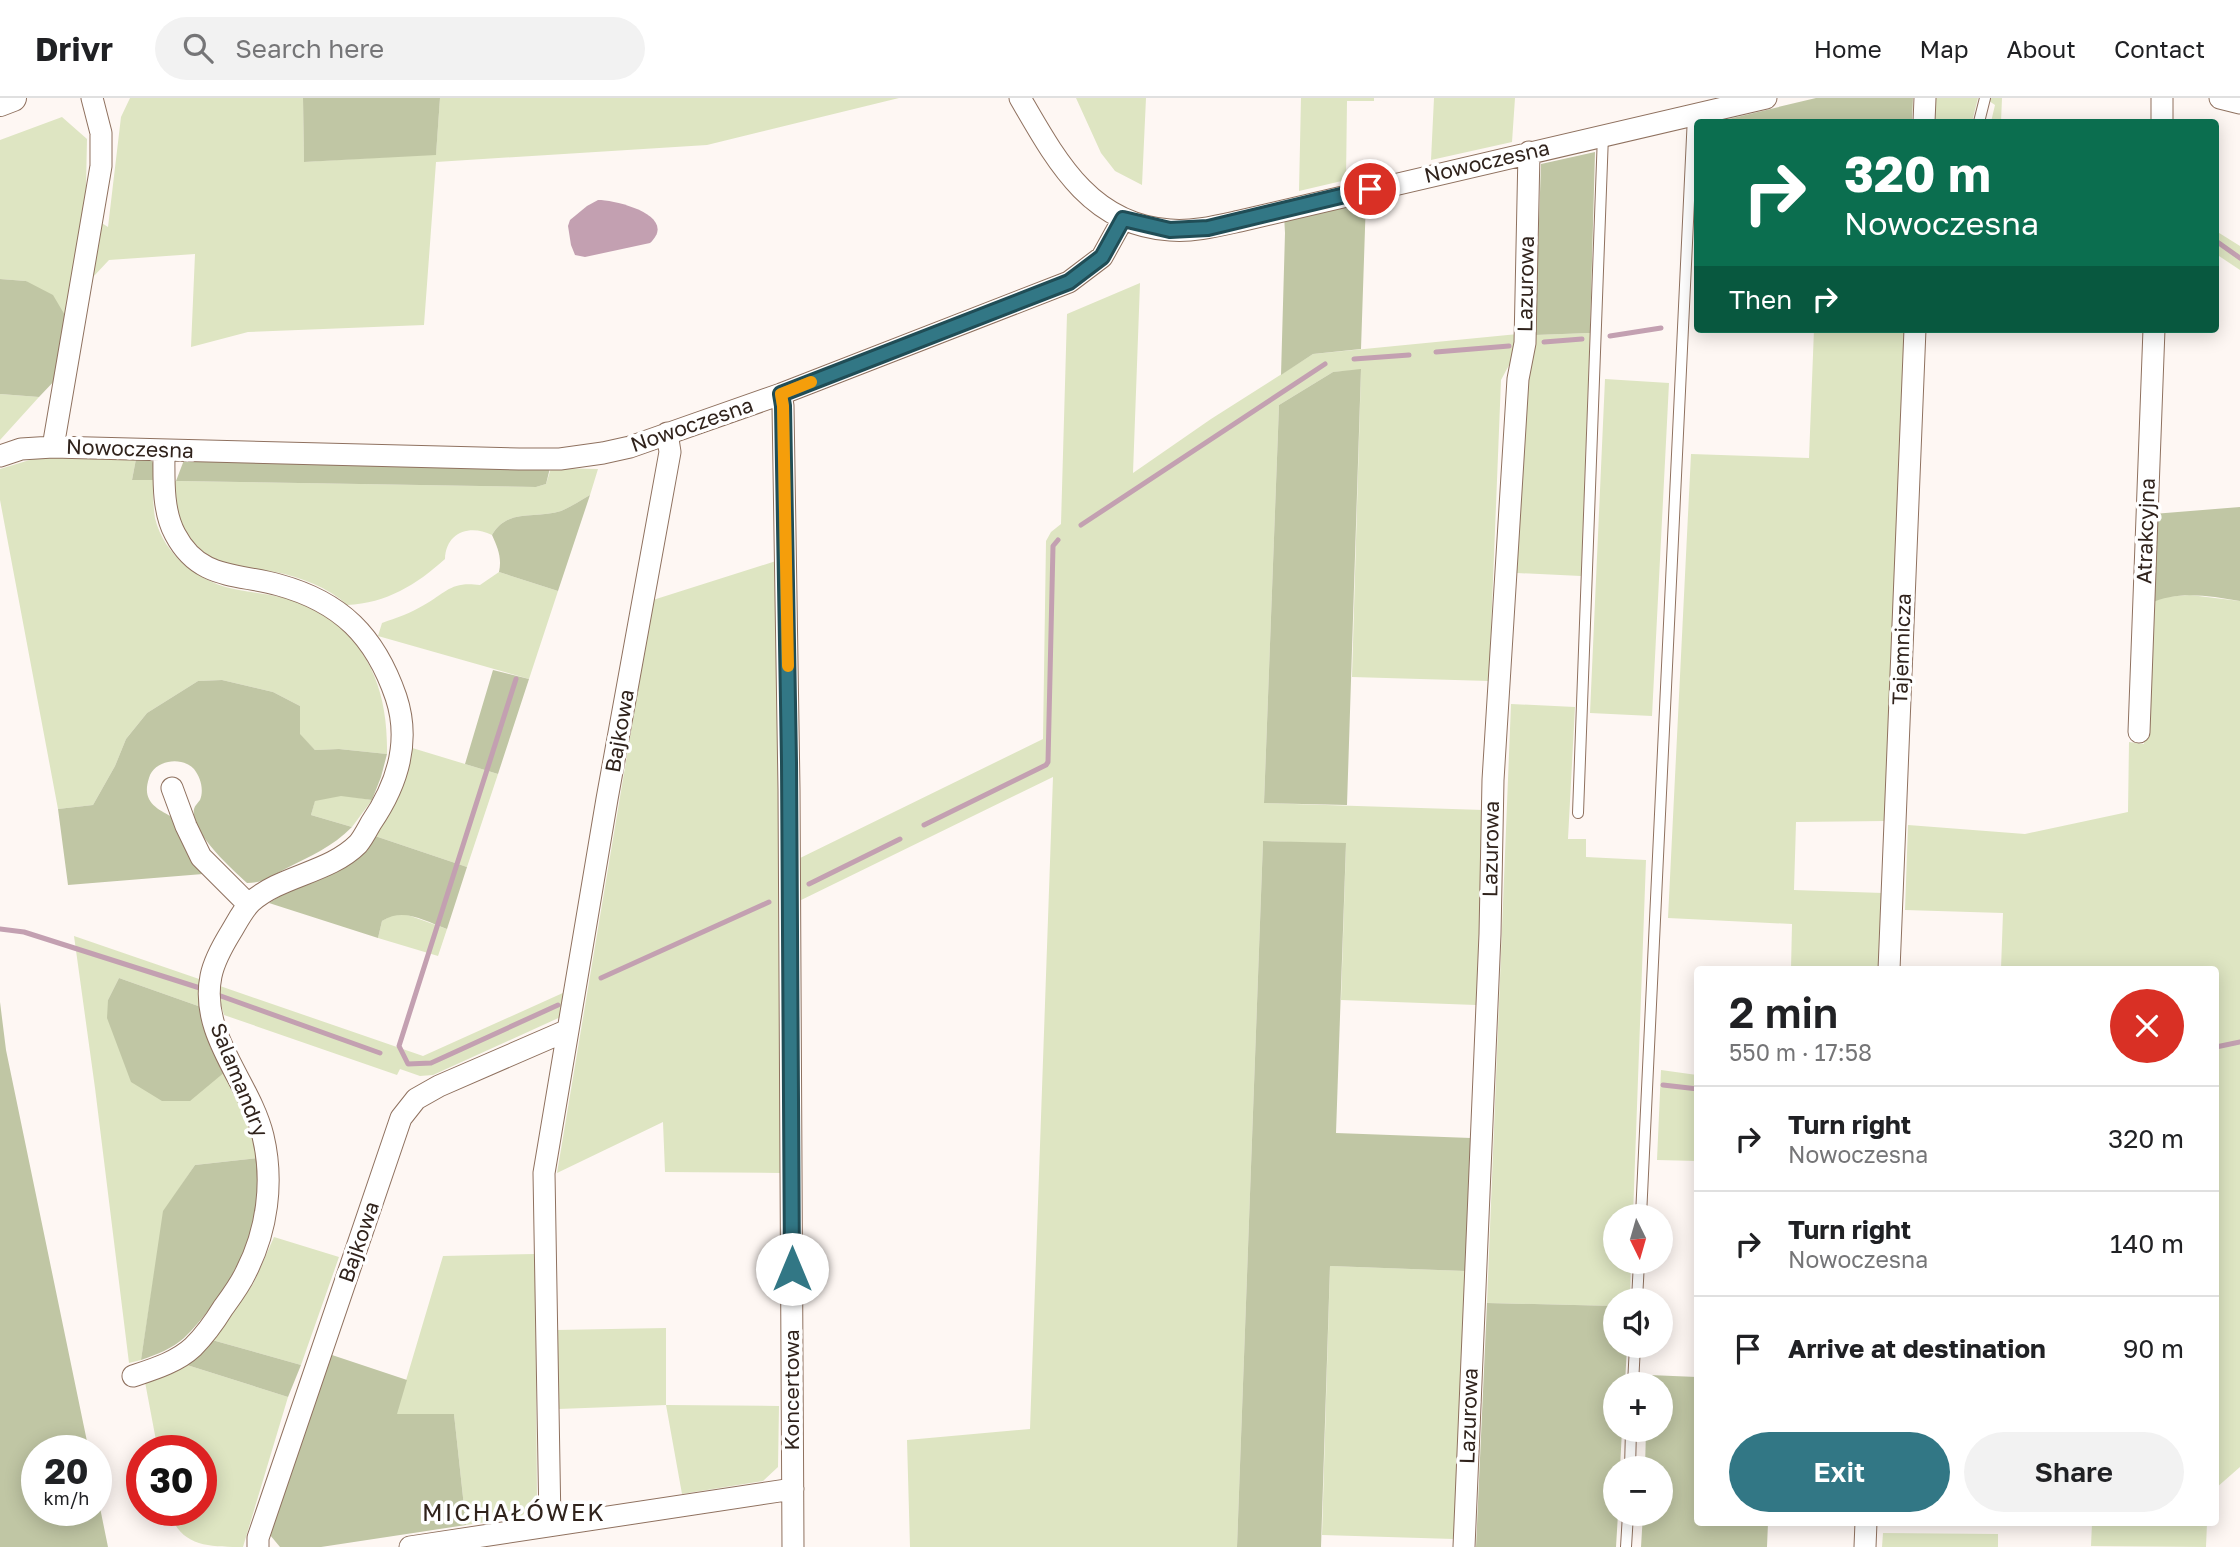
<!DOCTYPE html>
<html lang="en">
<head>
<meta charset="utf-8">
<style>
  :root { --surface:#fff; --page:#f2f2f2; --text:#202124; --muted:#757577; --line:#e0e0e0; --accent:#327785 }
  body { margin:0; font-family:"Golos Text",sans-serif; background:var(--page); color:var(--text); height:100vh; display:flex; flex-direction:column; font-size:26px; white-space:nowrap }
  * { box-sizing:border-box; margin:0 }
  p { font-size:23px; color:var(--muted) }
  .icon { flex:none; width:38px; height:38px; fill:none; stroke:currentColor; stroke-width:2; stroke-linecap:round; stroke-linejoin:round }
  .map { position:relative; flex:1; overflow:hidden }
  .drawer { position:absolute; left:1694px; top:868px; width:525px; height:560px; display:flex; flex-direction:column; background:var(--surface); border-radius:7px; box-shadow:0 4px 18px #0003 }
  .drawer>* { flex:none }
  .hud { position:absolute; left:1694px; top:21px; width:525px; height:214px; border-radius:7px; box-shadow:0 4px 18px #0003; background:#0b6e4f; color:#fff; overflow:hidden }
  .needle { width:46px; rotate:175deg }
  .tools { position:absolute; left:1603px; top:1106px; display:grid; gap:14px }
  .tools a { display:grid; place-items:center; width:70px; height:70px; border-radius:50%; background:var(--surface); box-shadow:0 4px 18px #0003; font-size:35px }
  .speed { position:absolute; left:21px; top:1337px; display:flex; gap:14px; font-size:35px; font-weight:700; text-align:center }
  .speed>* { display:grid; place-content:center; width:91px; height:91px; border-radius:50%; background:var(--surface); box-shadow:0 4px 18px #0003; line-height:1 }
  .speed small { font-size:18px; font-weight:400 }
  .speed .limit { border:10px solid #d22; background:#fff; color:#111 }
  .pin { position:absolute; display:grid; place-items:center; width:60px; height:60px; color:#fff; margin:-30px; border:4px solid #fff; border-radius:50%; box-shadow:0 2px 7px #0007 }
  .me { position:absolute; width:77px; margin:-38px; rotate:0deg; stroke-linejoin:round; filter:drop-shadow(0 0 5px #0008) }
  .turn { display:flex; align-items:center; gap:24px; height:147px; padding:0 35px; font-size:32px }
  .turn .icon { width:91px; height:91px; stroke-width:2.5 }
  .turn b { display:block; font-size:49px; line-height:60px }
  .then { display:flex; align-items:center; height:66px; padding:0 35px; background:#0003; gap:14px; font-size:26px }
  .round { display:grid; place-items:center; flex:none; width:74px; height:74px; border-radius:37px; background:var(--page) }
  .overview { display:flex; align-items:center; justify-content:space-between; height:119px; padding:0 35px }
  h1 { font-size:42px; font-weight:600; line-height:52px }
  .button { display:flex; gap:14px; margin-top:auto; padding:14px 35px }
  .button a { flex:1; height:80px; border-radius:42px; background:var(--accent); color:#fff; font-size:28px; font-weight:600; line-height:80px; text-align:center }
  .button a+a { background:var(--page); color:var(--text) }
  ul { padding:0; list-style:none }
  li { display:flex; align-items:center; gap:21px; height:105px; padding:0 35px; border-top:2px solid var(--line) }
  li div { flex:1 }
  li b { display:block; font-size:26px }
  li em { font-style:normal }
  header { display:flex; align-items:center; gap:42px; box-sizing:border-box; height:98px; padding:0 35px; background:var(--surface); border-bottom:2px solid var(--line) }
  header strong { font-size:33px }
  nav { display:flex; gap:38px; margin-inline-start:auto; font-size:24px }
  .search { width:490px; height:63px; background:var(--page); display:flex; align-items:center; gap:18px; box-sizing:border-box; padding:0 24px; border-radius:38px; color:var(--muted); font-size:26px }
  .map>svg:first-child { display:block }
</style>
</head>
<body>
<header>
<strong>Drivr</strong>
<div class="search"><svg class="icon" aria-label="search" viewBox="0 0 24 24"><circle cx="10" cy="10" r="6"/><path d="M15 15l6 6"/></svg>Search here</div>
<nav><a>Home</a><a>Map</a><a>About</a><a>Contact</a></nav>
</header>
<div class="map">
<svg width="2240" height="1449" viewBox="0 0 2240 1449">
  <rect width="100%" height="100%" fill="#fef7f3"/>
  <!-- green -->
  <path fill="#dee5c2" d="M130 0H303L304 64 436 56 440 0H899L707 47 436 64 424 227 248 234 191 249 195 156 109 162 93 179 100 124 108 129 121 19Z
    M1076 0H1146L1142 87 1115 73 1101 55Z
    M1301 0H1374V3H1347L1346 82 1299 93Z
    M1434 0H1515L1512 44 1431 62Z
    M1934 0H1978L1972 24H1934Z
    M1990 0H2002L2001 24H1991L1995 7 1989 3Z
    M62 19 87 41 86 90 66 219 26 183 0 181V42Z
    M2216 133 2240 148V172L2216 156Z
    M1140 185 1133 375 1211 321 1313 256 1518 236 1515 256 1501 282 1489 583 1352 579 1361 272 1333 274 1279 307 1264 705 1484 712 1476 907 1341 902 1346 746 1263 743 1237 1449H910L907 1342 1030 1331 1053 679 795 805 796 762 1043 641 1046 443 1051 434 1061 426 1067 216Z
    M1814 231H1904L1885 723 1796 724 1794 792 1883 795 1880 871H1791L1792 826 1668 820 1691 356 1809 360Z
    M1590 235 1581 478 1517 475 1525 274 1535 237Z
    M1605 281 1669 285 1652 618 1590 615Z
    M0 296 39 299 0 342Z
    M46 357 136 361 132 382H153C153 395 153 407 155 420 164 458 201 486 239 492 262 496 284 498 306 506 314 510 322 516 329 521 374 553 388 602 387 656L339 651 315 652 299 636 300 608 273 594 222 582 198 583 147 615 126 641 115 668 93 707 58 711 0 402V371Z
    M551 370 598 371 590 397C581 402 571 409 561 413 536 421 507 410 492 437 470 426 446 434 445 461 416 487 387 505 347 507 328 489 300 479 275 474 262 472 250 472 237 470 207 463 177 437 175 404 174 397 175 390 175 383L536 389 546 386Z
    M776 463 781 1075 665 1074 663 1024 557 1075 653 502Z
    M499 474 558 493 529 581 378 538 382 525C396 520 411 515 424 507 447 494 451 483 480 487Z
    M2190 497 2240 503V1369L2216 1390V872L2001 871 2003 815 1905 812 1908 727 2025 736 2128 714 2129 644 2144 646 2149 506 2163 499Z
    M1511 606 1575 609 1568 741H1586V759L1646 762 1633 1118H1615V1164H1631L1630 1202H1615V1208L1487 1205Z
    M409 649 498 676 467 769 375 738Z
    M341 697 372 702 352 729 311 717 315 702Z
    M405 816 447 831 438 858 378 840 382 823 392 817Z
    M74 838 202 882 201 909 119 880 108 902 226 973 243 1005 259 1060 195 1067 164 1113 141 1262 129 1265 95 990Z
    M220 888 423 958 565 894V917L433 977 420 978 400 971 397 977 224 917 220 903Z
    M1661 972 1697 977V1063L1657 1062Z
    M274 1139 339 1159 301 1267 212 1242 253 1186Z
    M535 1156 537 1400 521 1419 466 1427 454 1316H396L443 1158Z
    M1330 1168 1465 1173 1454 1441 1322 1437Z
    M666 1230V1307L779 1308 778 1369 763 1383 682 1396 666 1307 558 1311 556 1232Z
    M187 1267 288 1299 243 1449C210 1449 179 1449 169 1412H201V1353H158L145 1284Z
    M2092 1425H2207L2206 1449 2091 1448Z
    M1883 1435 1998 1436V1449H1882Z"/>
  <!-- forest -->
  <path fill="#c0c6a4" d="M303 0H440L436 57 304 64Z
    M1816 0H1913L1912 24H1716Z
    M1595 54 1590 235 1535 237 1541 66Z
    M1366 101 1361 251 1313 256 1281 277 1285 135 1284 117Z
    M0 181 26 183 53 197 66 219 58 279 39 299 0 296Z
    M1361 271 1347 707 1264 705 1279 307 1333 274Z
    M136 361 152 362 155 373 153 382H132Z
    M184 362 550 370 546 386 536 389 176 383Z
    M590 397 558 493 499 474C502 460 498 450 492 437 507 410 536 421 561 413 571 409 581 402 590 397Z
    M2240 409V503C2209 498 2178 492 2149 506L2153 416Z
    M493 572 529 581 498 676 465 666Z
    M222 582 273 594 300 608V636L315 652 339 651 387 656 381 679 372 702 341 698 315 703 311 717 352 729C332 749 311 758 287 770 271 778 265 785 247 785 232 771 190 734 194 711 195 707 198 705 200 702 204 692 201 680 194 671 182 658 154 662 149 680 141 704 157 711 174 720L190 759 203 776 68 787 58 711 93 707 115 668 126 641 147 615 198 583Z
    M375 738 467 769 447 831C424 823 404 809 382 823L378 840 269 805Z
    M1263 743 1346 745 1336 1035 1471 1040 1465 1173 1330 1168 1321 1449H1237Z
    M119 880 201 909C205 934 209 953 226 973L190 1003H162L131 984 107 920 108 902Z
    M0 904 6 952 89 1353H37V1412H96V1390L108 1449H0Z
    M259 1060C260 1084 260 1108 253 1130 241 1168 213 1212 184 1240 173 1250 156 1257 141 1262L163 1113 195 1067Z
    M1487 1205 1615 1208V1248H1627L1625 1286H1615V1332H1622L1620 1370H1615V1416H1618L1616 1449H1476Z
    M212 1242 301 1267 288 1299 187 1267Z
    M329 1256 407 1282 397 1316H454L466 1427 321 1449H280L270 1437Z
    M1649 1277 1697 1279 1698 1424 1768 1425 1767 1449H1641L1643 1416H1661V1370H1645L1646 1332H1661V1286H1648Z"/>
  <!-- water -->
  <path fill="#c3a0b1" d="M598 102C617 102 679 118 650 145L585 159 575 157 571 147 568 128 570 122 587 108Z"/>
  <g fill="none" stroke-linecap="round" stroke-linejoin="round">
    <!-- stream -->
    <path stroke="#c3a0b1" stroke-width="5" d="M2216 143 2240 160
      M1610 238 1661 230
      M1544 244 1582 241
      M1436 254 1509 248
      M1354 261 1409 257
      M1081 427 1325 266
      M516 581 399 948 408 966 431 965 558 907
      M924 727 1046 667 1048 664 1053 448 1058 442
      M809 786 900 741
      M0 831 24 834 203 891
      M601 880 769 804
      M218 897 380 955
      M2216 949 2240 944
      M1663 987 1698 991"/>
    <!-- service casing -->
    <g stroke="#8f715f" stroke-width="12">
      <path id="service" d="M1979 24 1985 0
        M1578 715 1603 37
        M1641 1118 1693 18
        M1637 1202 1639 1164
        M1633 1286 1635 1248
        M1630 1370 1631 1332
        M1626 1449 1628 1416"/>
    </g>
    <!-- minor casing -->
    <g stroke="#8f715f" stroke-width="23">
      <path id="minor" d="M1020 0C1056 62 1090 127 1170 132 1193 134 1217 128 1240 123L1766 0
        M2220 0 2240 5
        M1924 24 1925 0
        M2162 24V0
        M781 296 783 308 789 691 793 1449
        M53 349 101 68V35L92 0
        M0 358 21 351 53 349 519 361H560L603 355 630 349 781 296 1069 184 1102 159 1123 121
        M2139 634 2154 231
        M172 690 186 728 201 759 248 806
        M1889 872 1915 231
        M133 1278C154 1271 177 1264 193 1249 204 1238 215 1223 223 1210 231 1199 240 1187 246 1174 267 1133 274 1084 263 1038 250 984 199 937 211 878 214 863 223 847 231 834 237 824 243 812 251 804 282 777 329 775 358 746 363 740 367 732 371 725 397 687 411 644 396 599 375 538 341 504 279 487 236 475 199 482 175 436 162 412 164 379 164 352
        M550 1426 544 1075 607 701 670 354 667 335
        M258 1449V1440L401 1020 416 1001 439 988 568 932
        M410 1449 793 1391
        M1464 1449 1490 836 1493 682 1518 281 1525 245 1529 54
        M1865 1449 1866 1424"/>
    </g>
    <!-- tertiary casing -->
    <g stroke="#8f715f" stroke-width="28">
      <path id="tertiary" d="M0 5 13 0"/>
    </g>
    <!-- service -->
    <use href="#service" stroke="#fff" stroke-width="10"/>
    <!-- minor -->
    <use href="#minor" stroke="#fff" stroke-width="21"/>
    <!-- tertiary -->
    <use href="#tertiary" stroke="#fff" stroke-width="26"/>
  </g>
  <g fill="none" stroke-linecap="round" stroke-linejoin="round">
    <!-- route casing -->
    <g stroke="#204d56" stroke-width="18">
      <path id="route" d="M792 1171 789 664 783 308 781 296 1069 184 1102 159 1123 121 1170 132 1208 130 1370 91"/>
    </g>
    <!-- route -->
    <use href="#route" stroke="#327785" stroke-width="12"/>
    <!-- slow -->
    <path stroke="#f59e0b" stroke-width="12" d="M788 568 783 308 781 296 811 284"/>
  </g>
  <g text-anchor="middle" stroke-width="7" stroke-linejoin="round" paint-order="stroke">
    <!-- street labels -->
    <g font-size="21" fill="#30231c" stroke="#fff">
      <text transform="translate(1487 64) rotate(-13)" y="7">Nowoczesna</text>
      <text transform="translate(1526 186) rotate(-89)" y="7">Lazurowa</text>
      <text transform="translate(692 327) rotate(-19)" y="7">Nowoczesna</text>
      <text transform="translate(130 351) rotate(2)" y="7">Nowoczesna</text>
      <text transform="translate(2146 433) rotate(-88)" y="7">Atrakcyjna</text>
      <text transform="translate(1902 551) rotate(-88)" y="7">Tajemnicza</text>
      <text transform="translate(620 633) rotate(-80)" y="7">Bajkowa</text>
      <text transform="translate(1491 751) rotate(-89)" y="7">Lazurowa</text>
      <text transform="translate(239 982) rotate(68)" y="7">Salamandry</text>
      <text transform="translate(359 1144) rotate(-71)" y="7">Bajkowa</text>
      <text transform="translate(792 1292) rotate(-90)" y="7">Koncertowa</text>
      <text transform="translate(1469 1318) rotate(-88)" y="7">Lazurowa</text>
    </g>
    <!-- quarter labels -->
    <g font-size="24" letter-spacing="2" fill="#30231c" stroke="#fff">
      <text x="514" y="1423">MICHAŁÓWEK</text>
    </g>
  </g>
</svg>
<div class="tools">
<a><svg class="needle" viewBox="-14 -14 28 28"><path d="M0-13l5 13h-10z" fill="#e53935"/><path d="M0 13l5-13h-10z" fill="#757577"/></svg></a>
<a><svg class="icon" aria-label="sound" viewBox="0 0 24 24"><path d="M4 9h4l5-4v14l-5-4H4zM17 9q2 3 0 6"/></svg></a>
<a>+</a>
<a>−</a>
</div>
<div class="speed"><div>20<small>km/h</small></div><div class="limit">30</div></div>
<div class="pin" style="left:1370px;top:91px;background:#d93025"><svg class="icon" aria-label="arrive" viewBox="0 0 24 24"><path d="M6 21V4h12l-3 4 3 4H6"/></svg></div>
<svg class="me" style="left:792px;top:1171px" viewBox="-20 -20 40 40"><circle r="19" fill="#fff"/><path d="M0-13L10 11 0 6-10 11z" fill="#327785"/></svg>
<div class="hud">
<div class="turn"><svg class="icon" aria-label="right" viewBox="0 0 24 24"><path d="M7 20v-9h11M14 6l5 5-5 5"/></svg><div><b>320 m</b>Nowoczesna</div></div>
<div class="then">Then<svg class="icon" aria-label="right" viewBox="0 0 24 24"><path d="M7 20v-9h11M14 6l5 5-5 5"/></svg></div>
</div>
<section class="drawer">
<div class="overview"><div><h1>2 min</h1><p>550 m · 17:58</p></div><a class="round" style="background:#d93025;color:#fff"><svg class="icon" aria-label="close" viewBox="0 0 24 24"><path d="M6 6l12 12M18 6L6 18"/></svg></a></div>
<ul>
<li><svg class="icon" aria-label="right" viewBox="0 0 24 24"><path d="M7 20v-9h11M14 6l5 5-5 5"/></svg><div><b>Turn right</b><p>Nowoczesna</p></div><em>320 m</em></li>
<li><svg class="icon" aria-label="right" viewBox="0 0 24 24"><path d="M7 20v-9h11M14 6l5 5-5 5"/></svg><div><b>Turn right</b><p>Nowoczesna</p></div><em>140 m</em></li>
<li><svg class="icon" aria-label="arrive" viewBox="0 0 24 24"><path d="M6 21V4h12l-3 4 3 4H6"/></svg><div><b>Arrive at destination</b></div><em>90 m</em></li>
</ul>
<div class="button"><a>Exit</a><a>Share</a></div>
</section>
</div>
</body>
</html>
